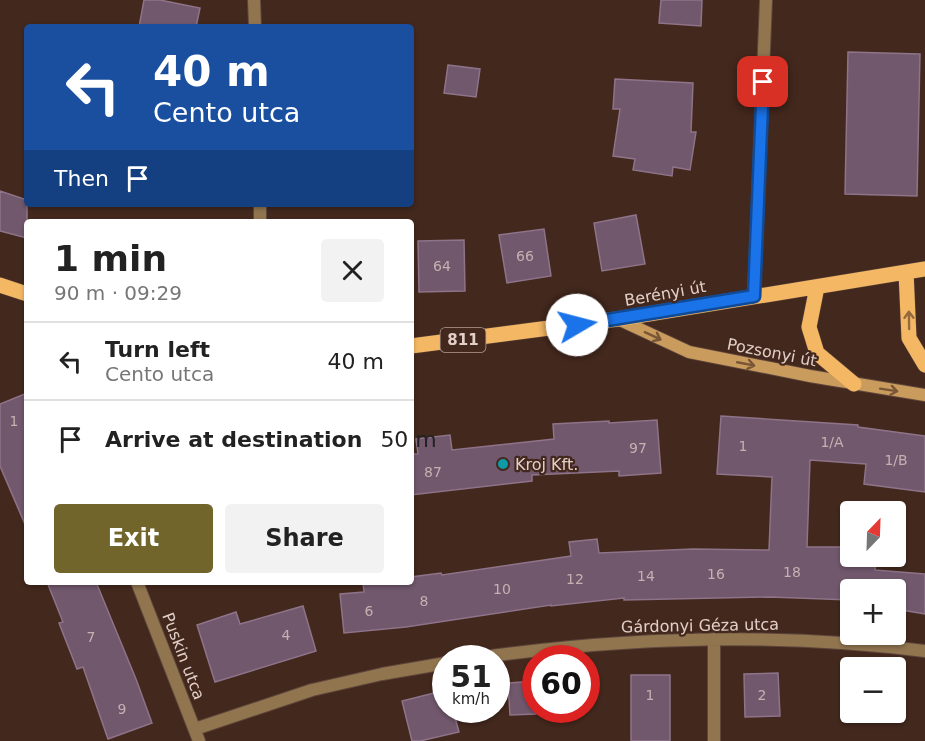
<!DOCTYPE html>
<html lang="en">
<head>
<meta charset="utf-8">
<style>
  :root { --surface:#fff; --page:#f2f2f2; --text:#222; --muted:#767676; --line:#e0e0e0; --accent:#72652b }
  body { margin:0; font-family:"DejaVu Sans",sans-serif; background:var(--page); color:var(--text); height:100vh; display:flex; flex-direction:column; font-size:22px; white-space:nowrap }
  * { box-sizing:border-box; margin:0 }
  p { font-size:20px; color:var(--muted) }
  .icon { flex:none; width:33px; height:33px; fill:none; stroke:currentColor; stroke-width:2; stroke-linecap:round; stroke-linejoin:round }
  .map { position:relative; flex:1; overflow:hidden }
  .drawer { position:absolute; left:24px; top:219px; width:390px; height:366px; display:flex; flex-direction:column; background:var(--surface); border-radius:6px; box-shadow:0 2px 4px #0004 }
  .drawer>* { flex:none }
  .banner { position:absolute; left:24px; top:24px; width:390px; height:183px; border-radius:6px; box-shadow:0 2px 4px #0004; background:#1a4fa0; color:#fff; overflow:hidden }
  .needle { width:39px; rotate:23deg }
  .buttons { position:absolute; left:840px; top:501px; display:grid; gap:12px }
  .buttons a { display:grid; place-items:center; width:66px; height:66px; border-radius:6px; background:var(--surface); box-shadow:0 2px 4px #0004; font-size:30px }
  .speed { position:absolute; left:432px; top:645px; display:flex; gap:12px; font-size:30px; font-weight:700; text-align:center }
  .speed>* { display:grid; place-content:center; width:78px; height:78px; border-radius:50%; background:var(--surface); box-shadow:0 2px 4px #0004; line-height:1 }
  .speed small { font-size:15px; font-weight:400 }
  .speed .limit { border:9px solid #d22; background:#fff; color:#111 }
  .pin { position:absolute; display:grid; place-items:center; width:51px; height:51px; color:#fff; margin:-26px; border-radius:12px; box-shadow:0 3px 9px #0006 }
  .me { position:absolute; width:66px; margin:-33px; rotate:82deg; stroke-linejoin:round; filter:drop-shadow(0 0 4px #0008) }
  .turn { display:flex; align-items:center; gap:21px; height:126px; padding:0 30px; font-size:27px }
  .turn .icon { width:78px; height:78px; stroke-width:2.5 }
  .turn b { display:block; font-size:42px; line-height:51px }
  .then { display:flex; align-items:center; height:57px; padding:0 30px; background:#0003; gap:12px; font-size:22px }
  .round { display:grid; place-items:center; flex:none; width:63px; height:63px; border-radius:6px; background:var(--page) }
  .headline { display:flex; align-items:center; justify-content:space-between; height:102px; padding:0 30px }
  h1 { font-size:36px; font-weight:600; line-height:45px }
  .action { display:flex; gap:12px; margin-top:auto; padding:12px 30px }
  .action a { flex:1; height:69px; border-radius:6px; background:var(--accent); color:#fff; font-size:24px; font-weight:600; line-height:69px; text-align:center }
  .action a+a { background:var(--page); color:var(--text) }
  ul { padding:0; list-style:none }
  li { display:flex; align-items:center; gap:18px; height:78px; padding:0 30px; border-top:2px solid var(--line) }
  li div { flex:1 }
  li b { display:block; font-size:22px }
  li em { font-style:normal }
  .map>svg:first-child { display:block }
</style>
</head>
<body>
<div class="map">
<svg width="925" height="741" viewBox="0 0 925 741">
  <rect width="100%" height="100%" fill="#43281d"/>
  <!-- building -->
  <path fill="#71586d" stroke="#8e7389" stroke-width="1.5" d="M144 0H160L200 8 196 27H139Z
    M661 0H702L701 26 659 23Z
    M848 52 920 54 917 196 845 194Z
    M448 65 480 69 476 97 444 93Z
    M615 79 693 83 691 132H696L690 170 673 167 672 176 633 170 635 159 613 156 620 109H613Z
    M0 191 27 200V238L0 231Z
    M636 215 645 264 602 271 594 223Z
    M544 229 551 276 507 283 499 235Z
    M464 240 465 291 419 292 418 241Z
    M27 393V529L0 466V404Z
    M721 416 858 425V427L925 436V492L864 484 866 464 810 460 807 547H850V556H877L875 570 925 574V614L896 609V590H850V600L770 597 624 600V598L551 606V605L406 627 344 633 340 594 364 592 363 582H411V577L441 573 442 575 571 556 569 542 597 539 599 553 693 549 769 550 772 477 717 474Z
    M657 420 661 473 619 476V471L532 475V481L411 495V454H418L416 439 450 435 452 450 554 439 553 424 609 421V423Z
    M47 582H96L136 679 152 723 108 739 83 667 77 669 59 623 63 622Z
    M303 606 316 651 215 682 197 625 236 612 240 624Z
    M778 673 780 716 745 717 744 674Z
    M631 675H670V741H631Z
    M536 681V714L510 715 508 683Z
    M446 690V710H453L459 732 420 741H412L402 701Z"/>
  <g fill="none" stroke-linecap="round" stroke-linejoin="round">
    <!-- street casing -->
    <g stroke="#5f463c" stroke-width="14">
      <path id="street" d="M254 0 255 27
        M260 204V222
        M754 296 766 0
        M137 582 199 741
        M714 639V741
        M476 658C624 637 776 632 925 651
        M195 729 312 690 382 674 446 663"/>
    </g>
    <!-- secondary casing -->
    <g stroke="#5f463c" stroke-width="14">
      <path id="secondary" d="M618 319 689 352 810 376 925 395"/>
    </g>
    <!-- primary casing -->
    <g stroke="#5f463c" stroke-width="16">
      <path id="primary" d="M906 272 909 338 925 365
        M0 285 27 294
        M817 287 809 327 817 353 854 384
        M411 346 618 319 925 269"/>
    </g>
    <!-- street -->
    <use href="#street" stroke="#91754f" stroke-width="12"/>
    <!-- secondary -->
    <use href="#secondary" stroke="#c99b5c" stroke-width="12"/>
    <!-- primary -->
    <use href="#primary" stroke="#f4b865" stroke-width="15"/>
  </g>
  <!-- one-way arrows -->
  <defs><path id="oneway-shaft" d="M-6 0H5M1.5-3L5.5 0L1.5 3" fill="none" stroke-width="1.6" stroke-linecap="round" stroke-linejoin="round" transform="scale(1.5)"/></defs>
  <use stroke="#93693d" href="#oneway-shaft" transform="translate(909 320) rotate(-91)"/>
  <g stroke="#795636">
    <use href="#oneway-shaft" transform="translate(653 336) rotate(25)"/>
    <use href="#oneway-shaft" transform="translate(746 364) rotate(11)"/>
    <use href="#oneway-shaft" transform="translate(889 390) rotate(9)"/>
  </g>
  <g fill="none" stroke-linecap="round" stroke-linejoin="round">
    <!-- route casing -->
    <g stroke="#114b97" stroke-width="15">
      <path id="route" d="M577 325 754 296 763 82"/>
    </g>
    <!-- route -->
    <use href="#route" stroke="#1a73e8" stroke-width="10"/>
  </g>
  <!-- markers -->
  <circle fill="#0f9aa8" stroke="#43281d" stroke-width="2" cx="503" cy="464" r="6"/>
  <g text-anchor="middle" stroke-width="4.5" stroke-linejoin="round" paint-order="stroke">
    <!-- number labels -->
    <g font-size="14" fill="#c5b1b1">
      <text x="525" y="261">66</text>
      <text x="442" y="271">64</text>
      <text x="14" y="426">1</text>
      <text x="832" y="447">1/A</text>
      <text x="743" y="451">1</text>
      <text x="638" y="453">97</text>
      <text x="896" y="465">1/B</text>
      <text x="433" y="477">87</text>
      <text x="792" y="577">18</text>
      <text x="716" y="579">16</text>
      <text x="646" y="581">14</text>
      <text x="575" y="584">12</text>
      <text x="502" y="594">10</text>
      <text x="424" y="606">8</text>
      <text x="369" y="616">6</text>
      <text x="286" y="640">4</text>
      <text x="91" y="642">7</text>
      <text x="650" y="700">1</text>
      <text x="762" y="700">2</text>
      <text x="122" y="714">9</text>
    </g>
    <!-- shield labels -->
    <rect fill="#43281d" stroke="#b29d95" stroke-width="1.5" x="440.5" y="328" width="45" height="24" rx="4.5"/>
    <g font-size="15" font-weight="bold" fill="#e1cfc8">
      <text x="463" y="345">811</text>
    </g>
    <!-- street labels -->
    <g font-size="16" fill="#e1cfc8" stroke="#43281d">
      <text transform="translate(665 293) rotate(-10)" y="6">Berényi út</text>
      <text transform="translate(772 352) rotate(11)" y="6">Pozsonyi út</text>
      <text transform="translate(700 625) rotate(-1)" y="6">Gárdonyi Géza utca</text>
      <text transform="translate(184 656) rotate(69)" y="6">Puskin utca</text>
    </g>
    <!-- poi labels -->
    <g font-size="16" fill="#e1cfc8" stroke="#43281d" text-anchor="start">
      <text x="515" y="470">Kroj Kft.</text>
    </g>
  </g>
</svg>
<div class="buttons">
<a><svg class="needle" viewBox="-14 -14 28 28"><path d="M0-13l5 13h-10z" fill="#e53935"/><path d="M0 13l5-13h-10z" fill="#767676"/></svg></a>
<a>+</a>
<a>−</a>
</div>
<div class="speed"><div>51<small>km/h</small></div><div class="limit">60</div></div>
<div class="pin" style="left:763px;top:82px;background:#d93025"><svg class="icon" aria-label="arrive" viewBox="0 0 24 24"><path d="M6 21V4h12l-3 4 3 4H6"/></svg></div>
<svg class="me" style="left:577px;top:325px" viewBox="-20 -20 40 40"><circle r="19" fill="#fff"/><path d="M0-13L10 11 0 6-10 11z" fill="#1a73e8"/></svg>
<div class="banner">
<div class="turn"><svg class="icon" aria-label="left" viewBox="0 0 24 24"><path d="M17 20v-9H6M10 6l-5 5 5 5"/></svg><div><b>40 m</b>Cento utca</div></div>
<div class="then">Then<svg class="icon" aria-label="arrive" viewBox="0 0 24 24"><path d="M6 21V4h12l-3 4 3 4H6"/></svg></div>
</div>
<section class="drawer">
<div class="headline"><div><h1>1 min</h1><p>90 m · 09:29</p></div><a class="round"><svg class="icon" aria-label="close" viewBox="0 0 24 24"><path d="M6 6l12 12M18 6L6 18"/></svg></a></div>
<ul>
<li><svg class="icon" aria-label="left" viewBox="0 0 24 24"><path d="M17 20v-9H6M10 6l-5 5 5 5"/></svg><div><b>Turn left</b><p>Cento utca</p></div><em>40 m</em></li>
<li><svg class="icon" aria-label="arrive" viewBox="0 0 24 24"><path d="M6 21V4h12l-3 4 3 4H6"/></svg><div><b>Arrive at destination</b></div><em>50 m</em></li>
</ul>
<div class="action"><a>Exit</a><a>Share</a></div>
</section>
</div>
</body>
</html>
